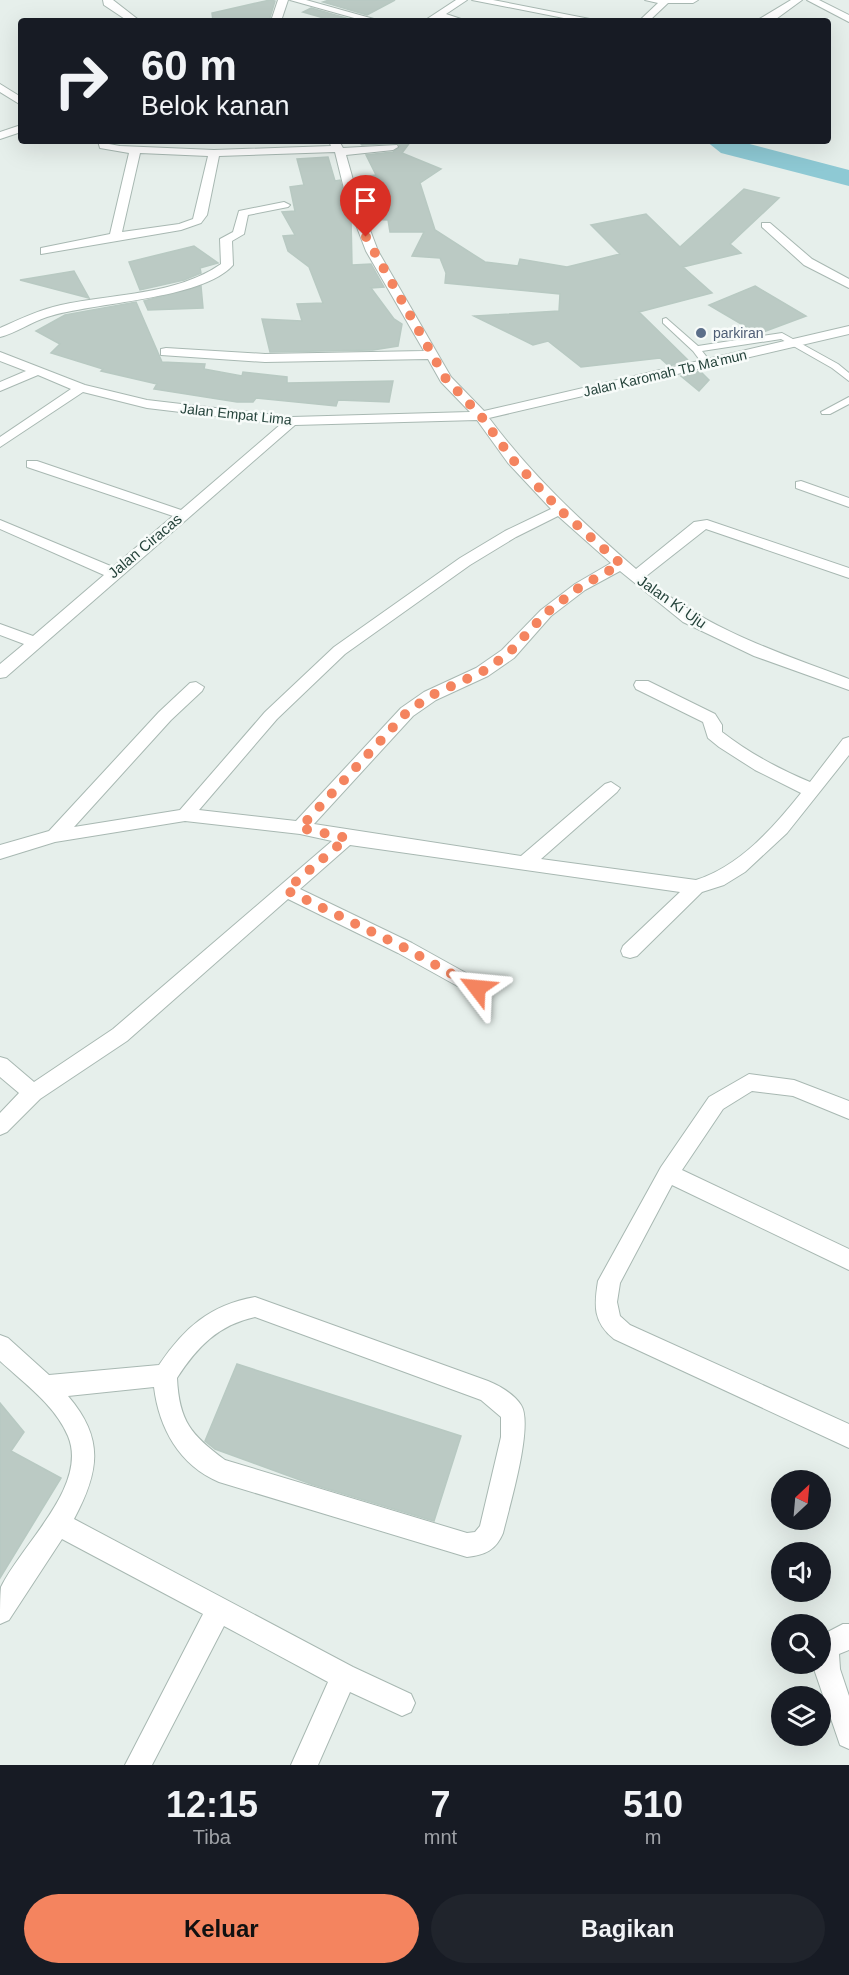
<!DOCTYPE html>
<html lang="id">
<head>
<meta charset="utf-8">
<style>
  :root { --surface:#171b24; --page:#20242c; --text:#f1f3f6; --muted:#9ea1a6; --accent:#f4845f }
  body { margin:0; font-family:Arial,sans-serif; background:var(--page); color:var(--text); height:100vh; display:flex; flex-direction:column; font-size:22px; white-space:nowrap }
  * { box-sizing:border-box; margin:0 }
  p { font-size:20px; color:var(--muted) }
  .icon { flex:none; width:33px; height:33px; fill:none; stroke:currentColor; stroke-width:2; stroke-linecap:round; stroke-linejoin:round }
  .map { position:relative; height:1765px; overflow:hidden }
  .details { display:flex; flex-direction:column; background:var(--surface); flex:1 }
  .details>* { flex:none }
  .banner { position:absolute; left:18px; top:18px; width:813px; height:126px; border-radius:6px; box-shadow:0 6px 24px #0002; background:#171b24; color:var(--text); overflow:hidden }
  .needle { width:39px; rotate:26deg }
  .buttons { position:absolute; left:771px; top:1470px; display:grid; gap:12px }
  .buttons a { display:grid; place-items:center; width:60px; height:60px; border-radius:50%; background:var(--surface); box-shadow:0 6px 24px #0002; font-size:30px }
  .pin { position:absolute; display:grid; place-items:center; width:51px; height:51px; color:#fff; margin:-62px -26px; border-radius:50% 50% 50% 0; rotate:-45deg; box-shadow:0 0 6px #0007 }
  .pin .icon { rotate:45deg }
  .me { position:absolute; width:66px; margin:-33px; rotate:299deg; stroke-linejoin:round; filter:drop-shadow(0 0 4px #0008) }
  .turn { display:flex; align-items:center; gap:21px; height:126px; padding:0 24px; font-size:27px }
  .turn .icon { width:78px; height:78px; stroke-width:2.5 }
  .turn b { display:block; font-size:42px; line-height:51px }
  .eta { display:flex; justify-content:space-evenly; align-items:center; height:102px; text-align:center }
  .eta b { font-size:36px; font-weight:700; line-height:42px }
  .button { display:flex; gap:12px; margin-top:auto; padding:12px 24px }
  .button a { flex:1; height:69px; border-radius:36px; background:var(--accent); color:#111; font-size:24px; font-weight:700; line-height:69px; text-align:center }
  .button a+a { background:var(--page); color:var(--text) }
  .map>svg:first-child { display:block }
</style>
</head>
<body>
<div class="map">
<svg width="849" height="1765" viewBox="0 0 849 1765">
  <rect width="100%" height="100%" fill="#e6efeb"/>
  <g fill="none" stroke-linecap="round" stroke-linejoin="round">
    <!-- river -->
    <path fill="#8ec9d4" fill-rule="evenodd" d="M706 141H738L849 170V186L721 153Z"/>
  </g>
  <!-- building -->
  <path fill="#bbcac4" stroke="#b8c9c2" stroke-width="1.5" d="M270 0 275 1 269 21H213L212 13Z
    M329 0H395L367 15 323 2Z
    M311 8 356 21H334L303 12Z
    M358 141H411L402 153 441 169 420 183 435 230 485 262 518 266 520 259 567 267 620 254 591 225 646 214 680 247 744 189 779 198 730 244 741 253 683 267 712 293 639 312 689 361 669 366 660 358 581 367 548 341 533 345 474 316 559 311 560 294 445 283 446 273 440 258 412 256 424 232H390L388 220 368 219 355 178 376 175 366 155 393 152 400 146 397 143 362 145Z
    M328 157 335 181 340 180 351 218 352 265 371 264 384 287 371 288 394 319 402 324 398 346 373 350 270 352 262 319 302 321 297 304 323 303 309 267 288 251 283 236 295 235 282 212 295 211 290 187 304 185 297 159Z
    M194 246 218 263 200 268 201 273 184 280 140 290 129 262Z
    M74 271 89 298 20 280Z
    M201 286 203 308 148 310 144 301Z
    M755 286 806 316 758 334 709 305Z
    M136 302 162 362 205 364 204 369 242 376 243 372 287 377V383L393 381 389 402 338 400 336 406 256 398 253 402H237L154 389 157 384 101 371 103 369 51 353 60 344 36 331 65 315Z
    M700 371 709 380 699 391 681 376Z
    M237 1364 461 1436 434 1521 311 1484 215 1449 205 1441Z
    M0 1403 24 1432 11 1451 61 1478 0 1578Z"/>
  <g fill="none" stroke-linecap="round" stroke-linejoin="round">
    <!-- service casing -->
    <g stroke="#a8b8b2" stroke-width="2">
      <path id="service" d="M666 318 698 346 782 333 838 364 849 373V381L832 368 781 339 702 351 713 365 705 367 693 351 663 323V319Z
        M849 397V404L830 414H822L821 412Z"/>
    </g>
    <!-- minor casing -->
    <g stroke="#a8b8b2" stroke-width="2">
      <path id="minor" d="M103 0H113L140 21H128L104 5Z
        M278 0H288L281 21H271Z
        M290 0H306L381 21H365Z
        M456 0H467L446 14 467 21 440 18 424 21Z
        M472 0H493L600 21H579Z
        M645 0H698L693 3H668L649 21H639L658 3Z
        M791 0H802L776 19 756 21Z
        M0 84 21 97V105L0 92Z
        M21 125V132L0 139V132Z
        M98 141H108L109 144 120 146 214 150 331 146 329 141H339L343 148 397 145 398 147 393 150 346 155 359 201 378 251 451 377 484 411 849 326V334L489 418C532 476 582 522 636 569L694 522 707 520 849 568V578L706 529 645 577C703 628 777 652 849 679V690L754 656 683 622 620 571 585 590 551 616 514 658 488 676 436 700 413 716 314 824 521 856 605 784 611 782 620 788 617 792 541 859 696 880C740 866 773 828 801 793L755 770 719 747 708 738 703 722 636 689 634 685 636 681H648L715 714 722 725V732C749 753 779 769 810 782L843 739 849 737V755L787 833 745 872 724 885 702 892 637 956 630 958 623 956 621 951 623 946 680 892 350 845 300 889 412 943 484 983 487 988 484 993 477 996 470 993 398 953 288 899 127 1041 40 1099 7 1132 0 1135V1113L19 1093 0 1077V1057L7 1059 34 1082 113 1029 332 841 300 834 185 821 55 842 0 859V845L49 831 159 712 190 683 196 682 204 687 202 691 171 720 74 827 180 810 265 712 334 647 460 558 505 531 551 509 508 463 477 420 295 425 6 677 0 678V664L24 644 0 635V624L33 636 104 575 0 529V520L113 567 173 516 27 467V461H37L181 510 281 424 147 408 83 392 0 447V437L71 389 38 375 0 391V382L26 371 0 361V352L85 385 147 400 292 417 470 412 441 382 428 359 265 362 161 355V349L166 348 265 354 424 351 366 251 347 201 335 152 219 156 207 215 201 223 181 230 41 254V248L110 234 129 153 100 148ZM140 153 208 156 193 219 179 224 122 232ZM558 516 611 563 575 584 541 610 502 650 476 668 424 692 401 708 296 821 199 810 277 719 345 654 470 565 516 537Z
        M284 202 290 205 288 207 248 215 244 234 232 241 233 265C202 300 93 302 47 317 31 322 16 333 0 337V328C20 319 39 310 61 305 112 294 177 295 221 264L220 239 233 232 239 211Z
        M762 223H770L812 259 849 279V288L804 265 762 227Z
        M801 481 849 498V507L796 488V482Z
        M749 1074 794 1080 849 1101V1119L793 1096 752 1091 723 1109 682 1170 849 1249V1270L672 1185 620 1283 617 1302 620 1316 630 1325 849 1424V1448L614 1339C593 1322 594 1306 598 1281L661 1167 709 1097Z
        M255 1297 488 1381C500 1386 514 1394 521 1405 534 1425 509 1508 503 1533 496 1550 485 1555 467 1557L219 1482C179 1465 159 1428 154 1387L68 1396C105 1439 99 1472 74 1519L353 1667 411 1694 415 1703 411 1712 402 1716 350 1692 318 1765H291L328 1682 224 1626 152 1765H125L203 1614 62 1539 9 1620 0 1624C0 1613 0 1596 1 1587 21 1545 89 1486 68 1436 55 1405 24 1383 0 1361V1335L8 1338 49 1375 159 1365C184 1328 210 1305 255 1297ZM255 1317 481 1400 501 1417V1437L480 1526 475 1532 467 1533 225 1460C191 1435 179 1421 177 1378 197 1347 218 1325 255 1317Z
        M843 1624H849V1650L839 1654 840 1669 849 1696V1749L840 1745 814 1669V1664H820V1636Z"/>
    </g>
    <!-- tertiary casing -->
    <g stroke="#a8b8b2" stroke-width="2">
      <path id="tertiary" d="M807 0H819L849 15V22Z"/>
    </g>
    <!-- service -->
    <use href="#service" fill="#fff" fill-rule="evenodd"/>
    <!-- minor -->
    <use href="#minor" fill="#fff" fill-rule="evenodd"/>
    <!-- tertiary -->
    <use href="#tertiary" fill="#fff" fill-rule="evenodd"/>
  </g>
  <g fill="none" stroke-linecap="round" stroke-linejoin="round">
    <!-- route -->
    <path stroke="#f4845f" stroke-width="10" stroke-dasharray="0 18" d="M366 237 446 379 481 416 513 460 560 510 621 564 580 587 546 613 508 654 482 672 430 696 407 712 300 828 347 838 286 890 405 948 477 988"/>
  </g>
  <!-- markers -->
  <circle fill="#5c6f8a" stroke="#f7fbf9" stroke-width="2" cx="701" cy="333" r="6"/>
  <g text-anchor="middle" stroke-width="5" stroke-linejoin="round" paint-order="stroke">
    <!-- far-service labels -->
    <g font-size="14" fill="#4e5e75" stroke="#f7fbf9" text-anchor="start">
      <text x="713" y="338">parkiran</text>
    </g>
    <!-- far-street labels -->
    <g font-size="14" fill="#24423a" stroke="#f7fbf9">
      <text transform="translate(665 373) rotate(-13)" y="5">Jalan Karomah Tb Ma'mun</text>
      <text transform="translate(236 414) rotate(6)" y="5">Jalan Empat Lima</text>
    </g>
    <!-- street labels -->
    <g font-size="15" fill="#24423a" stroke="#f7fbf9">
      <text transform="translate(145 546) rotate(-40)" y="5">Jalan Ciracas</text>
      <text transform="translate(672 602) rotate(35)" y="5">Jalan Ki Uju</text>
    </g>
  </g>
</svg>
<div class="buttons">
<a><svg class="needle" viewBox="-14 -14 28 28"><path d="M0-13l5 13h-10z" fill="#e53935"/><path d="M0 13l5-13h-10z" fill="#9ea1a6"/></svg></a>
<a><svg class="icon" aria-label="sound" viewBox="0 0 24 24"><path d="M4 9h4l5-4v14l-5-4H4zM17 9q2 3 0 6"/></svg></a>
<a><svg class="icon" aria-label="search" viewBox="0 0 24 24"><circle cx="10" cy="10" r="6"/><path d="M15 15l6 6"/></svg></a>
<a><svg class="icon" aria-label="layers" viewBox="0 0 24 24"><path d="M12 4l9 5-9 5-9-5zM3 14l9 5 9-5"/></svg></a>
</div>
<div class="pin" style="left:366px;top:237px;background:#d93025"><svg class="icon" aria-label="arrive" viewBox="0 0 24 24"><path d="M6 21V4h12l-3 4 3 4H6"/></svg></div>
<svg class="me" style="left:477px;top:988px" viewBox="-20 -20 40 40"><path d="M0-17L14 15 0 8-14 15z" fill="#f4845f" stroke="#fff" stroke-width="4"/></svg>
<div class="banner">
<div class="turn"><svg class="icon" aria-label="right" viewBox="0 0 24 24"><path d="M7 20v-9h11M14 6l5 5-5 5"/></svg><div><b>60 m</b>Belok kanan</div></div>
</div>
</div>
<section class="details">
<div class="eta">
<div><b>12:15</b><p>Tiba</p></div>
<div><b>7</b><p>mnt</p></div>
<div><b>510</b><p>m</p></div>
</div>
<div class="button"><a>Keluar</a><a>Bagikan</a></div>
</section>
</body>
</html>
